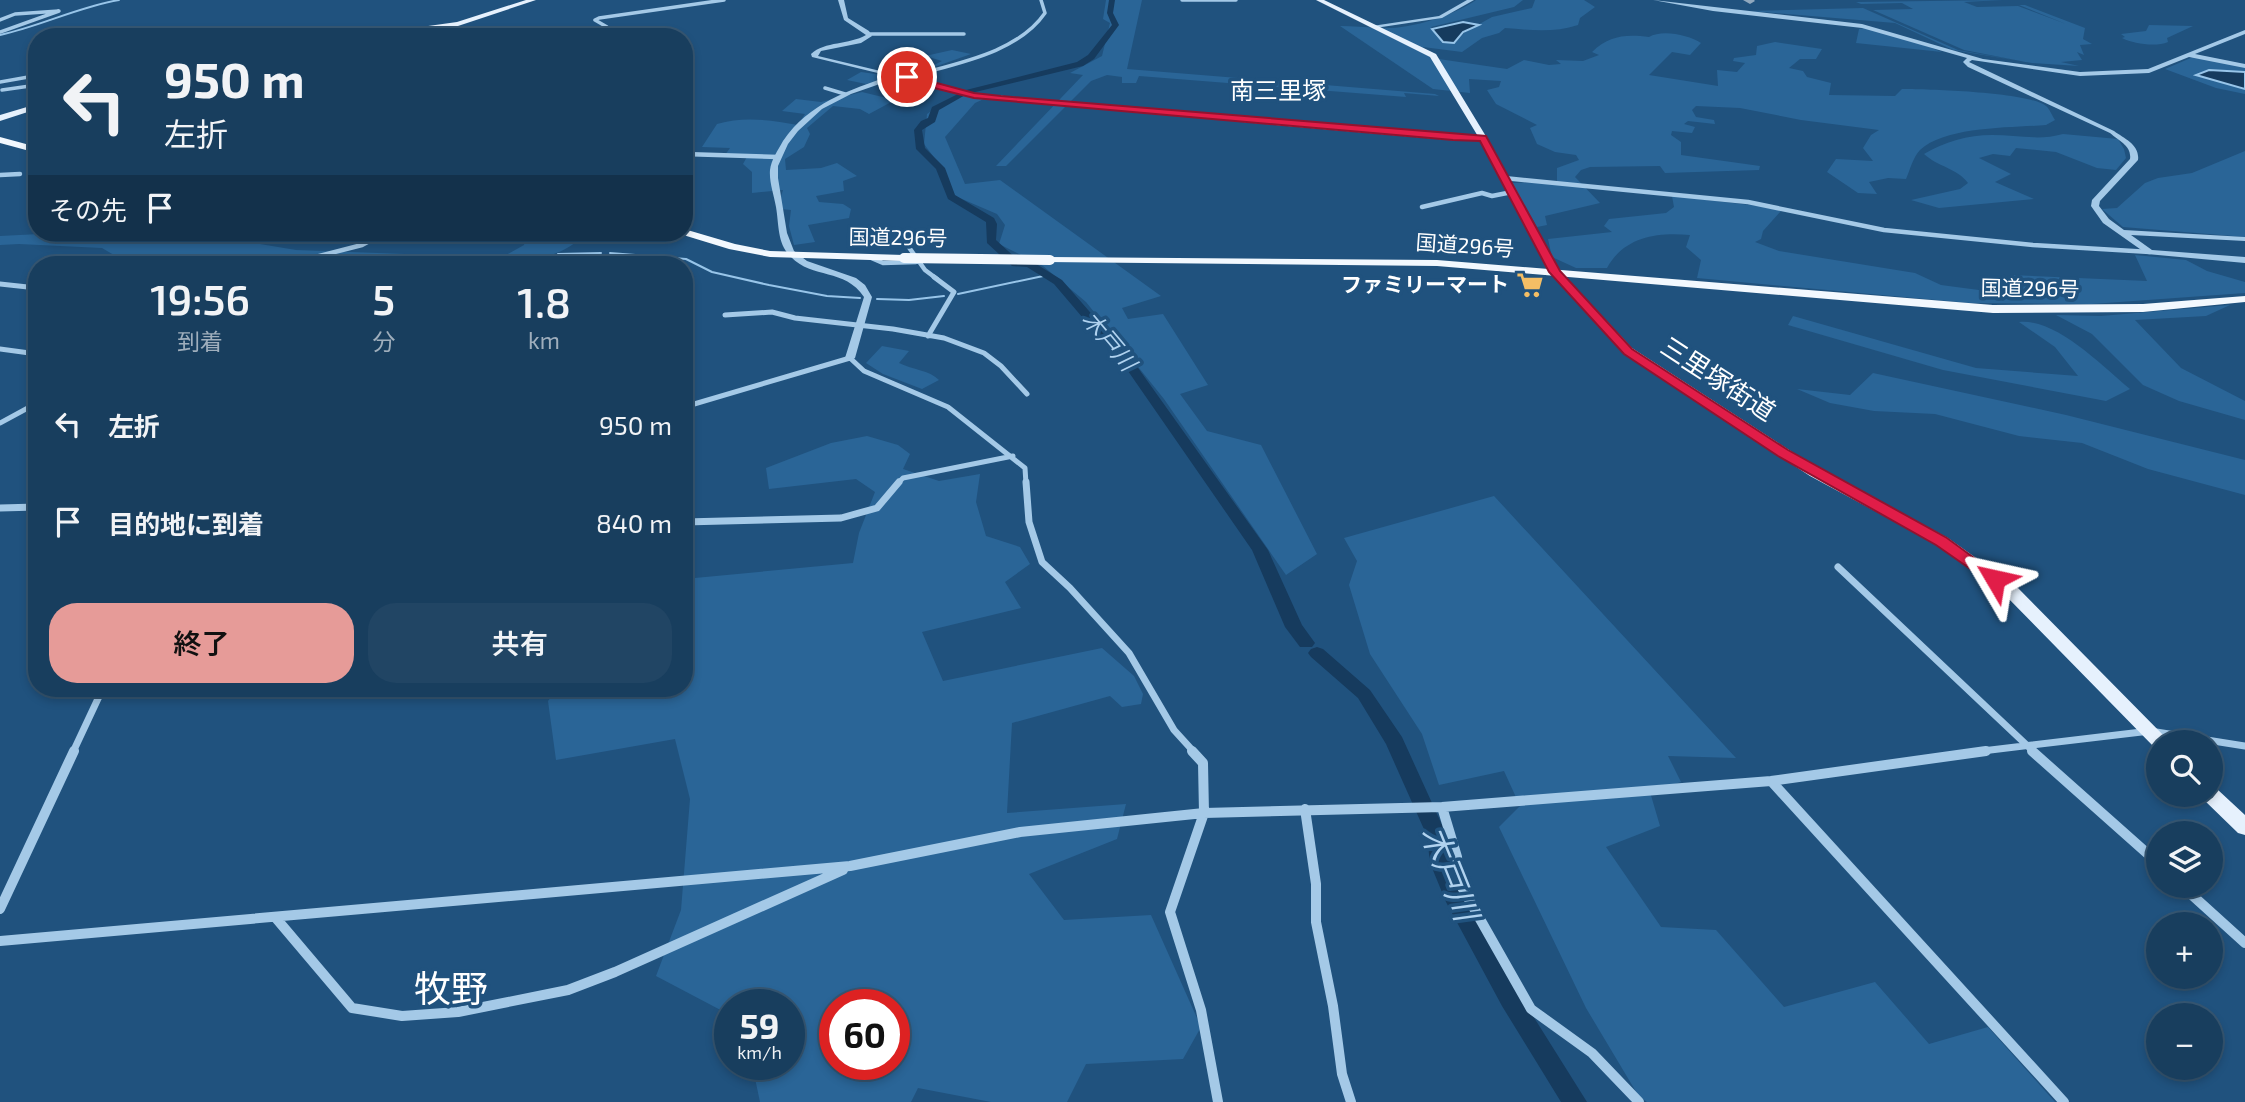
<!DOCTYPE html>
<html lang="ja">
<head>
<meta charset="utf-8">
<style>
  :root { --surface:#183e5e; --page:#214564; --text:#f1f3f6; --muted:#9faebc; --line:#365773; --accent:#e69b98 }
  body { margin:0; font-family:"Exo 2","Noto Sans JP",sans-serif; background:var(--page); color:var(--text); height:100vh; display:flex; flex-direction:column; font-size:26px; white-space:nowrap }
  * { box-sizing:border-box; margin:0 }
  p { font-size:23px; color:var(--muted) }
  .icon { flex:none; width:38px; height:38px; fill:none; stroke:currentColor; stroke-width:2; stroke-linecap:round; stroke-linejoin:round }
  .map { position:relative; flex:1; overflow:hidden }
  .sheet { position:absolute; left:28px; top:256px; width:665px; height:441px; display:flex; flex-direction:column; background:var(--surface); border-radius:28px; box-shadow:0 4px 10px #0003,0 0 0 2px var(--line) }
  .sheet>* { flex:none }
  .guide { position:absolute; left:28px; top:28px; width:665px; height:214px; border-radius:28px; box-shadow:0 4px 10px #0003,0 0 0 2px var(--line); background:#183e5e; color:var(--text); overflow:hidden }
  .controls { position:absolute; left:2146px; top:730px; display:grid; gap:14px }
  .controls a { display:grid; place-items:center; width:77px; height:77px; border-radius:50%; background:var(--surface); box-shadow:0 4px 10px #0003,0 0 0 2px var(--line); font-size:35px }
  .speed { position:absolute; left:714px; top:989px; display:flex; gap:14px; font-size:35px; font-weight:700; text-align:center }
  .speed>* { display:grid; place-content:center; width:91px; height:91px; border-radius:50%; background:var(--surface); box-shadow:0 4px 10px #0003,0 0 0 2px var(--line); line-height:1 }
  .speed small { font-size:18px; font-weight:400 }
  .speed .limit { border:10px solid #d22; background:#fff; color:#111 }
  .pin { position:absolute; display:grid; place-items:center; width:60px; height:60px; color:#fff; margin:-30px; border:4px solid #fff; border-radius:50%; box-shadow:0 2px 7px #0007 }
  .me { position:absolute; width:77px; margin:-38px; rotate:306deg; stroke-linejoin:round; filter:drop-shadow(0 0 5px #0008) }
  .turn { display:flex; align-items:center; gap:24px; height:147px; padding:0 21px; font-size:32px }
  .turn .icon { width:91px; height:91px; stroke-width:2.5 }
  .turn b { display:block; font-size:49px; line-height:60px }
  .then { display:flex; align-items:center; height:66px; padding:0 21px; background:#0003; gap:14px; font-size:26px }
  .eta { display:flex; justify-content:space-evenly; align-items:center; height:119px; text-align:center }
  .eta b { font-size:42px; font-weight:600; line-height:49px }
  .primary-button { display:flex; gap:14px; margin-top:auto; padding:14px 21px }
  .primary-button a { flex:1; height:80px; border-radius:28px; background:var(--accent); color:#111; font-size:28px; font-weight:600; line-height:80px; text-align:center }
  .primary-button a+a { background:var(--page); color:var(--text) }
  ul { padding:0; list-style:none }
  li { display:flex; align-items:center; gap:21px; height:98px; padding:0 21px }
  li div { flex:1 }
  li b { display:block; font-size:26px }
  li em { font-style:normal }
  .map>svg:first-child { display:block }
</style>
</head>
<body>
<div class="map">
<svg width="2245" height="1102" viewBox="0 0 2245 1102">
  <rect width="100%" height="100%" fill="#20527e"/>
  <!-- green -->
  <path fill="#2a6597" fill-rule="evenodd" d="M1106 0H1142L1127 69 1435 94 1439 96 1404 93 1406 97 1139 76 1136 83H1122V77L1107 75 1091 81 1006 166H996L1083 75 1070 73 1102 56 1110 23 1103 19Z
    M1476 0H1523L1514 7 1431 27 1442 42 1455 43 1465 32 1492 17 1532 8 1535 0H1584L1595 7 1580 18 1578 25C1554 33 1530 30 1505 28L1499 33 1482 38 1462 52 1423 47 1432 58 1507 69 1524 60 1549 65 1561 64 1556 60 1583 61 1599 55 1592 52C1609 35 1627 34 1649 37 1662 29 1689 35 1701 43L1690 55 1672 52 1649 75 1718 86 1717 70 1737 72 1745 63 1733 61 1734 58 1756 55 1757 46 1775 42 1822 49 1816 59H1800L1789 68 1803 71 1807 77 1831 83 1829 95 1895 96 1902 89C1926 89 2029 92 2046 106 2050 109 2052 116 2055 120L2046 125C2011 128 1946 126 1920 150 1913 157 1910 170 1906 179L1888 178 1869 182 1877 194 1858 193 1827 172 1836 159 1873 161 1863 148 1871 135 1879 130 1801 120 1740 108 1696 106 1692 110 1696 117 1714 120 1715 124 1688 121 1684 124 1695 127 1692 133 1672 131 1671 135 1681 142V155L1760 166 1759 170 1665 173 1660 166 1590 167 1581 170 1575 177 1600 203 1545 216 1547 225 1537 227 1512 183 1557 181V168L1579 160 1576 155 1555 152 1537 144 1530 128 1537 125 1496 104 1487 90 1499 87 1501 81 1469 79 1470 93 1433 89 1340 26C1353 26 1365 27 1378 28 1408 30 1451 17 1476 0Z
    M2003 0 1964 2 1977 7 2018 6 2066 24 2019 5H2025L2085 28 2083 39 2092 44 2080 45 2084 55 2077 52 2082 60 2061 62 2079 66 2032 63 1953 50 1895 23 1750 11 1863 8 1958 50 2031 63 1964 50 1873 10 1913 9 1902 3 1861 4 1856 2Z
    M2149 25 2193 26 2167 38 2168 42C2156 47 2134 44 2122 38L2125 37 2121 34 2146 31Z
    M1865 28 1895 34 1942 52 1856 43 1859 29Z
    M952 50 971 54 909 76 900 75 866 84 847 80 861 72 882 75 914 62 934 65 942 61 925 56Z
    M2193 57 2245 66V94L2216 88 2165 69Z
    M862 92 895 100 869 114 860 109 833 106 807 128 810 134 804 147 785 159 786 170 821 168 837 163 857 176 843 181 844 191 816 196 819 202 843 204 851 209 849 218 808 225 815 242 794 245 789 226 791 210 781 209 779 203 783 190 752 193V172L743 164 748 155H725L730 148 702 147 717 124C744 116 770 120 798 125L805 114 782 111 796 99 821 102Z
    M966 95 986 98 975 103 945 137 965 184 1000 180 1161 296 1122 308 1128 319 1163 314 1208 385 1180 394 1207 431 1261 445 1317 554 1286 575 1164 399 1086 302 1043 266 999 244 1005 225 997 214 955 196 945 172 924 144 927 114 943 103Z
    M2063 134 2118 139 2124 149 2126 158 2116 170 2097 168 2056 152 2016 148 2010 156 1993 154 1979 158 2011 174 1995 182 2034 199 1939 208 1911 200 1960 189 1968 183C1957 168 1938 167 1924 154 1944 142 1968 135 1992 135 2017 135 2039 141 2063 134Z
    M2245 151V237L2123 227 2102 209 2117 208 2145 183 2158 178 2192 173Z
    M1672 196 1759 206 1781 211 1763 231 1761 239 1755 242 1779 251 1915 273 1941 285 2009 294 2010 275 2147 281 2135 255 2186 260 2207 271 2245 282V293L2092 304 1969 303 1697 278 1701 260 1686 247 1690 235C1656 232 1624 237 1607 268H1576L1552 257 1548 239 1612 232 1604 226 1609 219 1666 213 1674 207Z
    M59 233 211 236 296 250 405 254 493 264H176L119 258 102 248 19 244 0 245V236Z
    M530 233H640L586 234C556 261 537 258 499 259L524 245 527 235Z
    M2230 305 2206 316 2135 320 2181 368 2245 401V420L2179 401 2143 385 2092 334 2056 315 2101 316Z
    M1793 316 1976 368 2078 376 2055 347 2019 322C2056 318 2102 366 2130 389L2106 401 1943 370 1788 325Z
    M882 346 909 351 899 363C913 370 929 370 939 380L922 389 883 374 866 363Z
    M1873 373 2066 415 2245 460V495L2148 469 2082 443 2019 436 1935 414 1874 411 1830 403 1797 389 1850 395Z
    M867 436 898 445 910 454 903 469 939 481 980 474 976 502 986 536 1020 547 1030 564 1005 582 1021 608 922 632 943 681 1102 648 1134 676 1143 694 1141 704 1122 707 1110 696 1012 723 1007 813 1126 804 1117 839 1029 874 1064 920 1151 915 1201 1027 1183 1059 1086 1064 1067 1102H991L918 1088 911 1102H760L752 1064H789V1004H730V1015L656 976 681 910 690 799 675 739 556 760 548 701 558 688H684V579L853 563 859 533 875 492 856 479 769 489 766 468 831 443ZM835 1004H894V1064H835Z
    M1494 496 1736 758 1668 756 1681 782 1650 792 1660 826 1606 847 1661 927 1716 930 1784 1007 1875 982 1929 1044 1988 1027 2055 1102H1647L1638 1095 1586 1008 1499 827 1520 806 1504 771 1439 785 1422 734 1370 654 1349 585 1357 561 1344 538Z"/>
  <!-- water -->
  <path fill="#163b5e" stroke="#98c5e9" stroke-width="2" d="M1463 22 1479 25 1463 32 1454 43 1443 42 1432 29Z
    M2209 70 2245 72V89L2196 75Z"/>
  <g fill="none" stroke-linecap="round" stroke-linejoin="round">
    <!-- stream -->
    <path stroke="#98c5e9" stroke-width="2" d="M0 35C41 26 78 7 119 0
      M610 253 686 259 712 272 769 285 827 296 860 298
      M558 254 601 253
      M958 294 1048 275
      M877 299 909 300 944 296"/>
    <!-- river -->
    <path fill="#163b5e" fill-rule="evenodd" d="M1109 0H1115L1113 13 1119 25 1094 59 1083 66 967 94 939 110 935 122 922 130 925 148 945 168 955 195 994 218 997 224 996 240 1019 261 1033 262 1062 280 1136 365 1268 550 1302 625 1315 643 1312 647H1300L1285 627 1252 550 1128 371 1054 284 1027 267 1012 266 987 243 986 222 948 199 936 169 916 149 914 130 921 121 928 118 932 107 966 90 1077 62 1088 55 1112 25 1107 13Z
      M1317 647 1323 649 1370 690 1402 737 1447 836 1450 863 1466 899 1518 992 1587 1102H1561L1502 1006 1446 902 1430 863 1427 836 1386 744 1358 698 1311 657 1308 653 1311 649Z"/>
    <!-- taxiway -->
    <path fill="#90a8be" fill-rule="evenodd" d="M1743 0H1754L1755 1 1750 4Z"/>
    <!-- minor-far4 -->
    <path stroke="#a4c9e7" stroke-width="3.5" d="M1182 0H1236
      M0 20 15 14 59 11 0 32
      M869 34H964
      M574 37 607 27 595 20 599 18 724 0
      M684 76 693 74
      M905 78C951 64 1016 55 1045 13L1041 0
      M919 81 974 95 1264 121
      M0 82 34 76 37 82
      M825 88 845 94
      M2 90 37 85"/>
    <!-- minor-far3 -->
    <path stroke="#a4c9e7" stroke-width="4.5" d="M1245 120 1453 138H1483
      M684 154 778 157
      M0 175 20 174
      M1504 178 1748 202 1884 230 2033 245 2150 252
      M1422 207 1482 193 1492 196 1512 192
      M908 246 925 270 937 279
      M869 257 883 263 916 262
      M288 264 362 245 384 233"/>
    <!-- minor-far2 -->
    <path stroke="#a4c9e7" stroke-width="5" d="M0 284 37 288
      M725 315 772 312 795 318 893 329 944 338 984 353 1001 366 1027 394
      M928 336 954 292 934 277
      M0 349 37 354
      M684 407 850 358 864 371 948 407 1025 468 1026 484
      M0 423 37 403
      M897 484 903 478 1013 456"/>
    <!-- minor-far1 -->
    <path stroke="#a4c9e7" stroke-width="7" d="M1026 482 1029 522 1042 562 1070 588 1129 653 1174 730 1194 752
      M0 508 37 507
      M684 522 841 518 877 508 899 482
      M1838 567 2034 752
      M73 752 103 688
      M1974 752 2150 731 2245 746"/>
    <!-- minor -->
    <path stroke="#a4c9e7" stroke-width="10" d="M1192 751 1203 763 1204 813 1170 912 1201 1010 1218 1102
      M2032 751 2158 863
      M1771 781 2064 1102
      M1442 807 1457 857 1459 882 1531 1009 1592 1053 1639 1102
      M1305 809 1316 884V922L1333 1006 1342 1074 1351 1102
      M2182 886 2245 943
      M0 909 74 751
      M275 917 352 1008 402 1016 458 1012 568 990 615 972 843 870
      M0 941 850 866 1020 832 1204 813 1442 807 1771 781 1986 751"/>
    <!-- tertiary -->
    <path fill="#a4c9e7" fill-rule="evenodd" d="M838 0H844L848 18 869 31 872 36 861 43 821 51 818 56 922 81 919 83 897 78 851 94 822 109 798 131 788 144 778 166V178L787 233 794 251 807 261 856 278 865 285 872 297 855 358 850 361 845 358 864 297C845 268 812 279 791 257 777 244 779 224 776 207 774 195 769 182 770 170 771 160 778 150 783 141 809 103 849 90 890 76L812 57 811 54C825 41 849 45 866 35L844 20Z
      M1467 0H1474L1442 18 1375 28 1372 26 1439 16Z
      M1653 0 1862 24 1983 59 2080 72 2148 69 2245 30V34L2195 54 2245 64V68L2189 57 2149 73 2080 76 1972 60 1969 62 2114 131C2125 139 2140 145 2138 160L2100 201 2099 206 2109 219 2124 230 2245 237V241L2131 235 2152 250 2245 257V263L2147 254 2103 223 2091 206 2092 200 2130 159C2132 146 2119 141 2110 133L1968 67 1963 62 1967 58 1862 28 1713 11Z"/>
    <!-- primary -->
    <path fill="#e6f1fd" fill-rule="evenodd" d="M526 0H536L458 26 371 37H349L457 22Z
      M1316 0H1324L1436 54 1487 138 1560 271 1632 348 1820 470 1948 538 2017 587 2170 742H2158V748L2154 747 2005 595 1936 544 1810 476 1624 354 1549 272 1479 138 1430 57Z
      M37 104V109L0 121V115Z
      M2210 787 2217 789 2245 815V835L2238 833 2203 799 2200 794H2210Z"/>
    <!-- trunk -->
    <path fill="#f2f8fe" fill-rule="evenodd" d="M0 137 37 147V153L0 143Z
      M684 229 735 244 770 251 904 255 909 258 904 261 770 257 729 249 680 234 684 233Z
      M1050 257 1437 260 1993 305 2143 304 2245 296V302L2143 312 1993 313 1437 266 1046 262V258Z"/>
    <!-- trunk-bridge -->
    <path stroke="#f2f8fe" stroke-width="10" d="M904 258 1050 260"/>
  </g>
  <!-- route -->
  <path fill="#e11d48" stroke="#92132f" stroke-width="2" d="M907 75 974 93 1001 96 1486 136 1560 271 1632 349 1788 450 1947 538 2003 579 2000 582H1989L1936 545 1778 456 1624 354 1549 272 1480 141 1453 140 974 98 902 80V76Z"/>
  <!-- icons -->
  <defs>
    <g id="supermarket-bare" transform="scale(2.1)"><path d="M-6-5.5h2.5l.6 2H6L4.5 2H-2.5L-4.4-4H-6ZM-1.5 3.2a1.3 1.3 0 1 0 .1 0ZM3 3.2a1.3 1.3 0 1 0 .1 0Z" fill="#f4be65" stroke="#20527e" stroke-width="2.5" paint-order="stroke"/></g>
  </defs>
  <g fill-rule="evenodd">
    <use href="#supermarket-bare" x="1530" y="285"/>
  </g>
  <g text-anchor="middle" stroke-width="7" stroke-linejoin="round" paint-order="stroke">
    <!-- far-street labels -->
    <g font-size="21" fill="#fff" stroke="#20527e">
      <text transform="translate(898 238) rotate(1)" y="7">国道296号</text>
      <text transform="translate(1465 246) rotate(4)" y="7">国道296号</text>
      <text transform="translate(2030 289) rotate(1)" y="7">国道296号</text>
    </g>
    <!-- far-poi labels -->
    <g font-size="21" font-weight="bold" fill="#fff" stroke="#20527e" text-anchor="end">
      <text x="1509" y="292">ファミリーマート</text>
    </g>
    <!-- far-water labels -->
    <g font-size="23" font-style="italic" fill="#b0d2ef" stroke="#20527e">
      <text transform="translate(1109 341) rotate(50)" y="8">木戸川</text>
    </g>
    <!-- far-quarter labels -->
    <g font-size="24" fill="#fff" stroke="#20527e">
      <text x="1278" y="99">南三里塚</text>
    </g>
    <!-- street labels -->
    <g font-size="26" fill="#fff" stroke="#20527e">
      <text transform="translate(1718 379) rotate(33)" y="9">三里塚街道</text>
    </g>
    <!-- near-water labels -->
    <g font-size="33" font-style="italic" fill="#b0d2ef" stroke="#20527e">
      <text transform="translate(1450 873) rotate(68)" y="12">木戸川</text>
    </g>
    <!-- near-quarter labels -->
    <g font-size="37" fill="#fff" stroke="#20527e">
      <text x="451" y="1002">牧野</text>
    </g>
  </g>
</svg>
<div class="controls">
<a><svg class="icon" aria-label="search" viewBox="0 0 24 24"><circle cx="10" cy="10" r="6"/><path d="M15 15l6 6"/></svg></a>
<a><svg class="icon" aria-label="layers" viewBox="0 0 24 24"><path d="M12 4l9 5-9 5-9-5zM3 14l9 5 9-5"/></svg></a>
<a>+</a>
<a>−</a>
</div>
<div class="speed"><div>59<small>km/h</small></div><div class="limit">60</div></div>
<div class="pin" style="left:907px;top:77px;background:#d93025"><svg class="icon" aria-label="arrive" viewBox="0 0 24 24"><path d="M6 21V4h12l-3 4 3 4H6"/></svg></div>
<svg class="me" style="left:1995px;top:579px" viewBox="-20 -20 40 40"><path d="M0-17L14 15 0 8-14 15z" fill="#e11d48" stroke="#fff" stroke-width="4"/></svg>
<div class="guide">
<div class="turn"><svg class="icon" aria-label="left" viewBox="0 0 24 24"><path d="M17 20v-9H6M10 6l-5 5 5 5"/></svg><div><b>950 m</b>左折</div></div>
<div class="then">その先<svg class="icon" aria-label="arrive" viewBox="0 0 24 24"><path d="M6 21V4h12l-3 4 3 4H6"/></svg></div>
</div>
<section class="sheet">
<div class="eta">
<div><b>19:56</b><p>到着</p></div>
<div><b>5</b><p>分</p></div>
<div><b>1.8</b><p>km</p></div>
</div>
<ul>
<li><svg class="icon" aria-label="left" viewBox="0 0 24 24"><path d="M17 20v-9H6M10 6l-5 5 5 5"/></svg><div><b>左折</b></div><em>950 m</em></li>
<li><svg class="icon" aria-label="arrive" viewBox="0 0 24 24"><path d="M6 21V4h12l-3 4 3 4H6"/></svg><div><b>目的地に到着</b></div><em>840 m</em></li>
</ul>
<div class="primary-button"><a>終了</a><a>共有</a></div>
</section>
</div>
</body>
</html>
